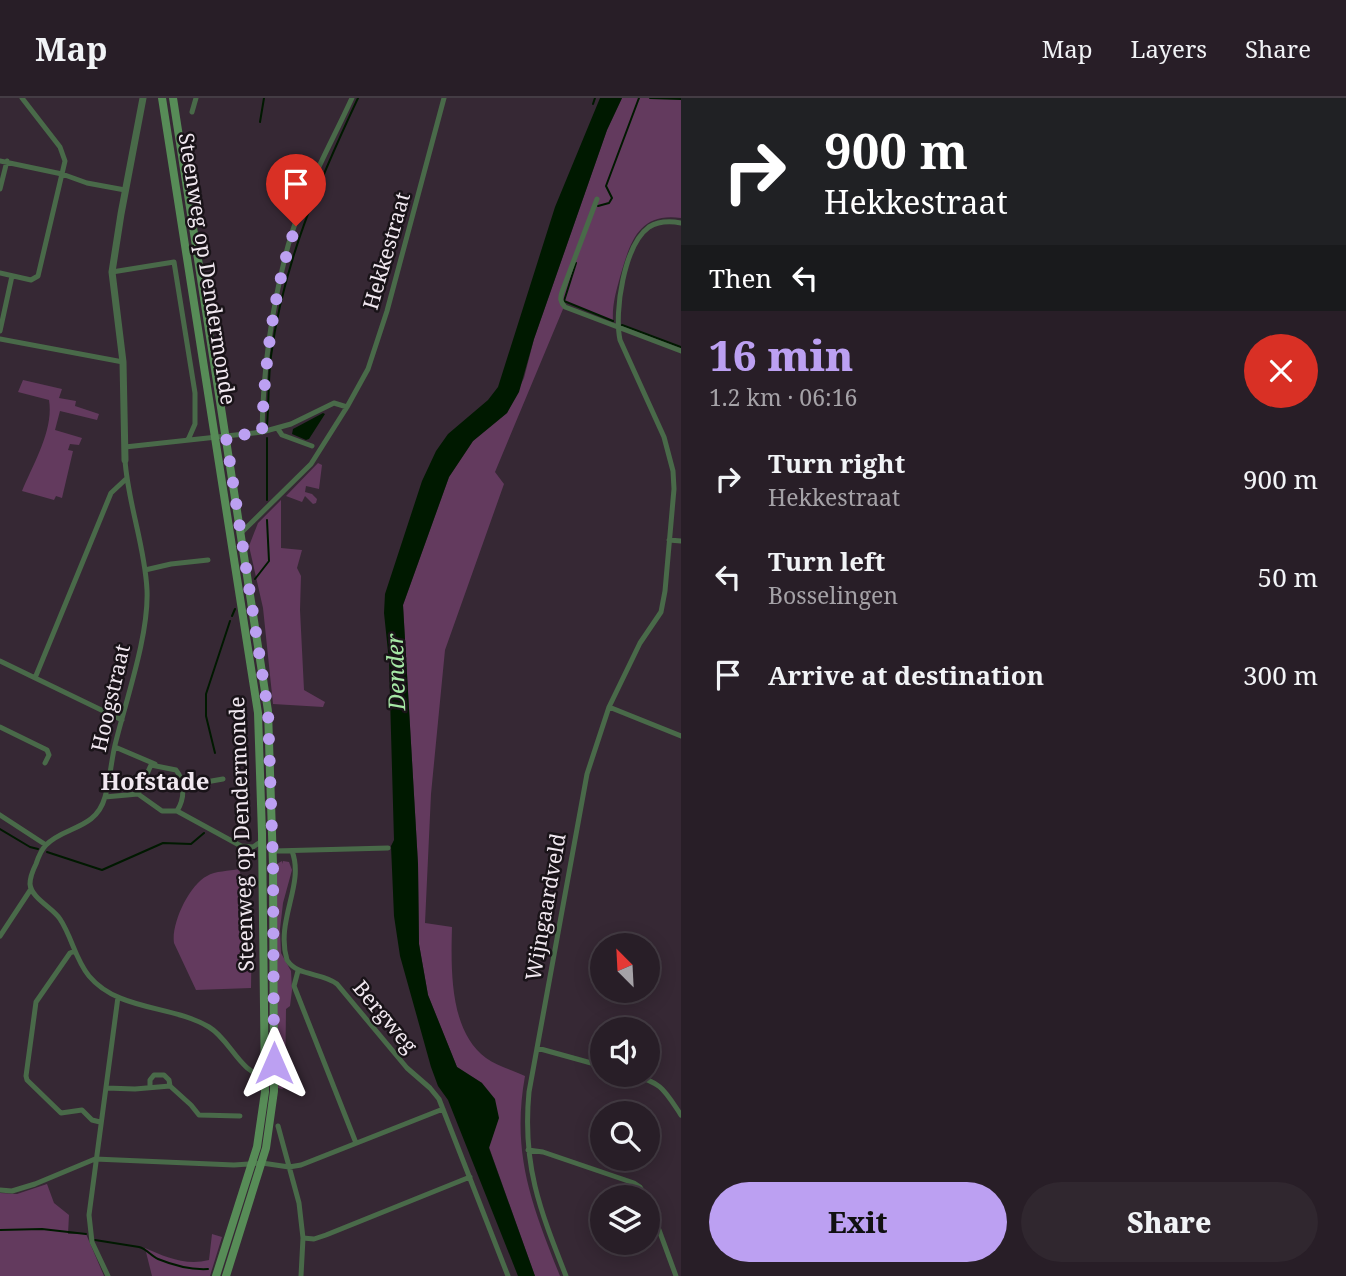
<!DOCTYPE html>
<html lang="en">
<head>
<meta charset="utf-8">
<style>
  :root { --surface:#281e27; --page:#30272f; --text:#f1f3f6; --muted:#a5a2a7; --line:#443c44; --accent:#bca0f2 }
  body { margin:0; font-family:"Noto Serif",serif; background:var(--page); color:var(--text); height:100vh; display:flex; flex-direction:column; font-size:26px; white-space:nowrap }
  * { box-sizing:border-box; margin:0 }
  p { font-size:23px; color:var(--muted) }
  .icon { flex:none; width:38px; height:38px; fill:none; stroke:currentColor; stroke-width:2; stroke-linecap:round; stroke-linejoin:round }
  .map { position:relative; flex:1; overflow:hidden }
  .sheet { display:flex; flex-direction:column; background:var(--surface); width:665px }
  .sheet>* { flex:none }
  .guide { background:#202124; color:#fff; overflow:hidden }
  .needle { width:46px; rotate:336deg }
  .buttons { position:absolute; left:590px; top:835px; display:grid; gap:14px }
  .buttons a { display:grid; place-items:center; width:70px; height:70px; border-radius:50%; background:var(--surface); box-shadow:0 4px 18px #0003,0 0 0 2px var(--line); font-size:35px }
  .pin { position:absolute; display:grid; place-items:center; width:60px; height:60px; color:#fff; margin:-72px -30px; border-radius:50% 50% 50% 0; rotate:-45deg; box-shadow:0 0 7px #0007 }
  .pin .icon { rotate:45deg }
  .me { position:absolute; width:77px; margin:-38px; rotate:0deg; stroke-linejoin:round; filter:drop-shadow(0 0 5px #0008) }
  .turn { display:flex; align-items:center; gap:24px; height:147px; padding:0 28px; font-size:32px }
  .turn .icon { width:91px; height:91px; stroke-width:2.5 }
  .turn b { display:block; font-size:49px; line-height:60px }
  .then { display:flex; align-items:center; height:66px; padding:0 28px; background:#0003; gap:14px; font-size:26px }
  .round { display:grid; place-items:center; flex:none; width:74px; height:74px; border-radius:37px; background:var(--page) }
  .summary { display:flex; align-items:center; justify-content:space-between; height:119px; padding:0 28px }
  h1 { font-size:42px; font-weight:800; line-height:52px; color:var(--accent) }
  .cta { display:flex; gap:14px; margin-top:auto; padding:14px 28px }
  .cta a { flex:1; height:80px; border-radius:42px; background:var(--accent); color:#111; font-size:28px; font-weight:800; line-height:80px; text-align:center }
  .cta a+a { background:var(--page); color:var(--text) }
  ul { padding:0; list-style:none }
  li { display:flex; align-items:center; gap:21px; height:98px; padding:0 28px }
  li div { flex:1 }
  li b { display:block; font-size:26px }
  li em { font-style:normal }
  header { display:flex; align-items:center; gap:42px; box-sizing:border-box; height:98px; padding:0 35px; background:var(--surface); border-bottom:2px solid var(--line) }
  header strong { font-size:33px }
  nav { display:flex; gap:38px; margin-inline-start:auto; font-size:24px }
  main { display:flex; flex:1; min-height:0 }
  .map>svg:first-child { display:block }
</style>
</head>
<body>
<header>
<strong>Map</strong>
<nav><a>Map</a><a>Layers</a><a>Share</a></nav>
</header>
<main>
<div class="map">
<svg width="681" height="1178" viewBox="0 0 681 1178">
  <rect width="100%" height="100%" fill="#362834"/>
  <!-- green -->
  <path fill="#633a5e" d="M622 0H681V120C638 114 630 145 620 179 616 194 612 207 613 223L564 203 563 211 495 374 504 386 445 552 431 696 425 825 452 829C451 870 449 933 486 960 497 968 513 972 525 978 511 1056 532 1107 560 1178H535L489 1049 482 985 457 969 428 897 419 846 418 766 403 507 449 379 473 343 507 315 524 280 534 241 607 32Z
    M23 282 62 291 59 300 76 303 75 308 99 316 97 322 60 313 55 332 82 340 79 347 70 346 68 352 73 353 62 400 56 398 54 402 22 393C33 366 54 332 49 302L18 294Z
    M318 365 322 367 319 391 306 388 305 394 312 396 317 401 316 405 313 406 305 398 302 404 286 398Z
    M281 402V450L302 452 297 470 301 478 300 512 304 592 325 604 323 609 273 606 263 510 249 448 258 425Z
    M282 763V766L283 763 289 764 292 772 283 805 280 831 281 855 291 873 292 892 290 908 286 911 285 989 282 991 278 990 279 962 277 961 275 767Z
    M239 771 252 818 251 890 196 892 174 845C171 826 189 787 207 778 215 773 229 773 239 771Z
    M47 1086 54 1105 69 1117 68 1136H86L104 1178H0V1095L17 1096Z
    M212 1136 222 1139 210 1178H152L145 1150C165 1159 186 1168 209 1162Z"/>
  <!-- water -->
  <path fill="#001900" d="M600 0H622L607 32 534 241 519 294 507 315 473 343 449 379 403 507 418 766 419 846 428 897 457 969 482 985 495 1001 499 1020 489 1050 535 1178H518L448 1002 438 988 431 969 400 858 394 818 391 748 394 742 389 563 384 515 385 496 422 383 436 353 448 336 488 302 498 289 555 109Z
    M323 315 325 316 309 341 306 342 292 336 293 331Z"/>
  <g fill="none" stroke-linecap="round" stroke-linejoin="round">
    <!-- stream -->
    <path stroke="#001900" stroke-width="2" d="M650 0 681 1
      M593 6 595 0
      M260 24 264 0
      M598 108 609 105 612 100 606 88 639 0
      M576 165 564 203 613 223
      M622 227 681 249
      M267 327C269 304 268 280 271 258 283 166 319 83 358 0
      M267 340V402
      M255 481 269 463 267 422
      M232 518 235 511
      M215 655 206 618V596L230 523
      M0 731 30 749 38 751
      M47 754 102 772 163 745 191 746 204 735
      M0 1132 42 1131 86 1136
      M95 1142 139 1149C147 1151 151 1158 158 1161 175 1168 190 1172 208 1171"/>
    <!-- minor -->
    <path stroke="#496a49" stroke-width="5" d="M192 14 196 0
      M0 63 62 76 87 85 125 92
      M0 91 7 63
      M597 101 562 194C560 200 560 204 565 209L681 253
      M112 174 174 164 195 295V326L188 342
      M0 175 31 182 38 178 65 63 60 49 22 0
      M0 233 12 178
      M0 241 123 264
      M278 331 282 337 312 348
      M262 334C263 273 272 208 288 148 302 97 330 48 352 0
      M125 349 262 334 291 326 334 305 347 309 368 271 387 213 444 0
      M125 362C128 406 145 448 147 492 149 537 126 602 115 647 111 664 110 682 105 699 96 732 64 728 46 747 41 752 38 760 36 766 33 772 30 779 30 786 31 800 53 810 60 821 72 839 75 861 89 878 118 913 172 907 209 929 231 942 240 977 267 978
      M241 435 311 366 347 309
      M669 442 681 443
      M145 472 171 466 208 462
      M0 563 122 622
      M35 580 111 395 126 381
      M609 609 681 638
      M0 629 47 652 49 657 45 665
      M115 649 155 666
      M183 688 223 681
      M138 696 151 667 176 672C185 683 185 701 177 713
      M105 699 138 696 162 713H177
      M177 713 241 748 253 749 262 743
      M0 717 46 747
      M273 753 388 750
      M292 753C305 787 275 822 287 862 298 879 322 874 337 886L407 970 430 990 439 1001 508 1178
      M0 838 31 791
      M75 853 70 855 36 904 26 978 27 982 61 1015 82 1012 92 1022 100 1024
      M298 873 294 888 356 1045
      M537 950 602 968
      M631 976C663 986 663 990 681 1017
      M150 989V982L154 977H164L169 982 170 988 191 1007 199 1017 240 1018
      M106 990 135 991 170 988
      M278 1028 299 1105 303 1140 301 1178
      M528 1052 543 1054 634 1085 640 1089 646 1099
      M0 1092 12 1093 35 1086 95 1061 234 1067 262 1065 289 1069 301 1067 443 1011
      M648 1102 676 1178
      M303 1140 314 1141 326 1137 470 1079
      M108 1178 92 1144 89 1117 118 899
      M566 1178C540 1112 522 1067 529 994L587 676 609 609 640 545 661 514 665 493 674 391 673 373 664 339 620 242C614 214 624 147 649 129 659 123 670 123 681 125"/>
    <!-- tertiary -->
    <path stroke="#496a49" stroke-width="7" d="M125 362 123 264 112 174 121 116 143 0"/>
    <!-- secondary -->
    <path stroke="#578c57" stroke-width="8" d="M162 0 258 615 262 736 265 994 257 1049 216 1178
      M173 0 268 613 273 766 274 993 266 1050 226 1178"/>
  </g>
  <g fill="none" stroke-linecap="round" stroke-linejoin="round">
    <!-- route -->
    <path stroke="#bca0f2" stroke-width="12" stroke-dasharray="0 21.6" d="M274 965 273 766 268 613 226 339 262 334C264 271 274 187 296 128"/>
  </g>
  <g text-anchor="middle" stroke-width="5" stroke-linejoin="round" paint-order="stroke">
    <!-- street labels -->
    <g font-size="21" fill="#f1e8f0" stroke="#191318">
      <text transform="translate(387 153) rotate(-74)" y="7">Hekkestraat</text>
      <text transform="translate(207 171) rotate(81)" y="7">Steenweg op Dendermonde</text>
      <text transform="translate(111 600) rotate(-77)" y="7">Hoogstraat</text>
      <text transform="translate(242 736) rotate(-92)" y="7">Steenweg op Dendermonde</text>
      <text transform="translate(546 809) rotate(-80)" y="7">Wijngaardveld</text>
      <text transform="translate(385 919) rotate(50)" y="7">Bergweg</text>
    </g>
    <!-- water labels -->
    <g font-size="23" font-style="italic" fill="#a6e8a5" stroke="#191318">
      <text transform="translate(396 574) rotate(-92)" y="8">Dender</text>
    </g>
    <!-- quarter labels -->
    <g font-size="24" font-weight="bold" fill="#f1e8f0" stroke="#191318">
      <text x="155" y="692">Hofstade</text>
    </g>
  </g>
</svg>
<div class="buttons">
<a><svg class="needle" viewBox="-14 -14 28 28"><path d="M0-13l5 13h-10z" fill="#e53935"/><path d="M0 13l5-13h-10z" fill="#a5a2a7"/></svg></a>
<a><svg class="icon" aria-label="sound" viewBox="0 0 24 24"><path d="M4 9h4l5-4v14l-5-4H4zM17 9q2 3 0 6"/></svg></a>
<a><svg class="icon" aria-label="search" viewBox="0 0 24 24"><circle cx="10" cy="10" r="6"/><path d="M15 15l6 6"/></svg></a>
<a><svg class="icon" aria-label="layers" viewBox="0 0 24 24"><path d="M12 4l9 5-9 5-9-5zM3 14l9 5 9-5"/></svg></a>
</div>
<div class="pin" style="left:296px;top:128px;background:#d93025"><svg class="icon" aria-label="arrive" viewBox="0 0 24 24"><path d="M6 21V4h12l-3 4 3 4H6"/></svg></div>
<svg class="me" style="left:274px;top:965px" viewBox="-20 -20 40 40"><path d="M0-17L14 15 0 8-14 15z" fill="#bca0f2" stroke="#fff" stroke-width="4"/></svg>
</div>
<section class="sheet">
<div class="guide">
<div class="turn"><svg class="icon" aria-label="right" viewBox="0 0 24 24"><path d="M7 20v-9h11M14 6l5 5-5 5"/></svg><div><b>900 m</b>Hekkestraat</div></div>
<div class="then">Then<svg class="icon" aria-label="left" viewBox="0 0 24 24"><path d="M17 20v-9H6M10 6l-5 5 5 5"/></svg></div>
</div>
<div class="summary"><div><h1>16 min</h1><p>1.2 km · 06:16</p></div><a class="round" style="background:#d93025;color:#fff"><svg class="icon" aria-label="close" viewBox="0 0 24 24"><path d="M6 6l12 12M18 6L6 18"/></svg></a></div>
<ul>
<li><svg class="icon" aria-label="right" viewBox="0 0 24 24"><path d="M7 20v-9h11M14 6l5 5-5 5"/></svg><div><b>Turn right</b><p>Hekkestraat</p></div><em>900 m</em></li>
<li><svg class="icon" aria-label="left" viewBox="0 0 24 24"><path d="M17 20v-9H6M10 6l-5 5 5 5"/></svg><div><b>Turn left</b><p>Bosselingen</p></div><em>50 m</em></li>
<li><svg class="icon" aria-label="arrive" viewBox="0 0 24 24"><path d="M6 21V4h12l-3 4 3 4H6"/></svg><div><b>Arrive at destination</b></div><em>300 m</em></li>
</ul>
<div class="cta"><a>Exit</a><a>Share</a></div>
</section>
</main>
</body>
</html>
